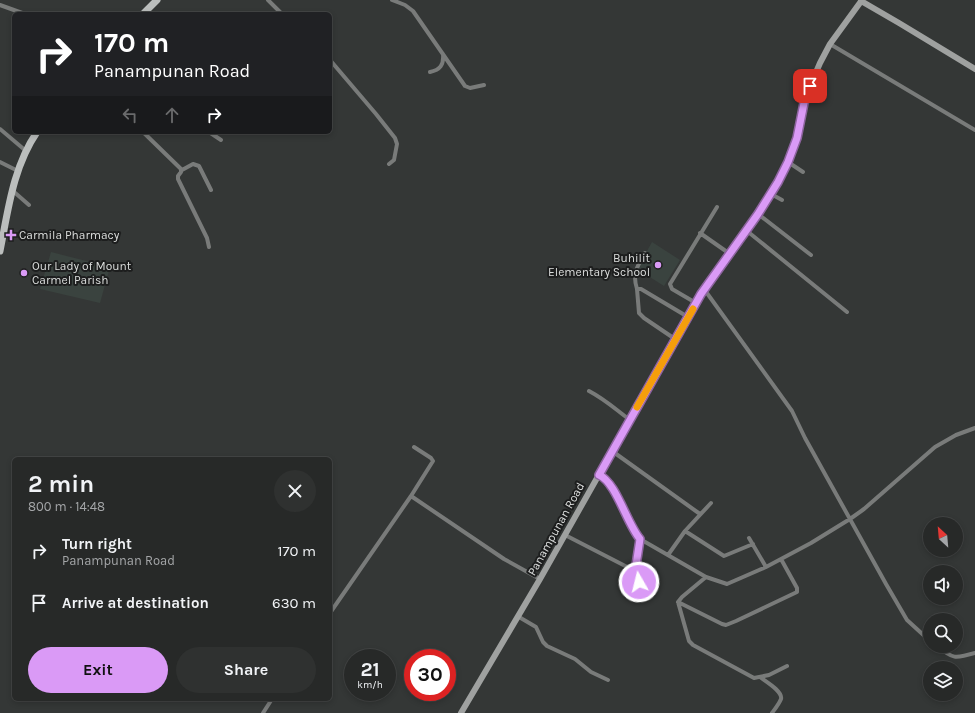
<!DOCTYPE html>
<html lang="en">
<head>
<meta charset="utf-8">
<style>
  :root { --surface:#272928; --page:#2f3130; --text:#f1f3f6; --muted:#a4a6a8; --line:#434545; --accent:#da9af6 }
  body { margin:0; font-family:Karla,sans-serif; background:var(--page); color:var(--text); height:100vh; display:flex; flex-direction:column; font-size:15px; white-space:nowrap }
  * { box-sizing:border-box; margin:0 }
  p { font-size:13px; color:var(--muted) }
  .icon { flex:none; width:22px; height:22px; fill:none; stroke:currentColor; stroke-width:2; stroke-linecap:round; stroke-linejoin:round }
  .map { position:relative; flex:1; overflow:hidden }
  .sheet { position:absolute; left:12px; top:457px; width:320px; height:244px; display:flex; flex-direction:column; background:var(--surface); border-radius:6px; box-shadow:0 2px 6px #0003,0 0 0 1px var(--line) }
  .sheet>* { flex:none }
  .banner { position:absolute; left:12px; top:12px; width:320px; height:122px; border-radius:6px; box-shadow:0 2px 6px #0003,0 0 0 1px var(--line); background:#202124; color:#fff; overflow:hidden }
  .needle { width:26px; rotate:334deg }
  .buttons { position:absolute; left:923px; top:517px; display:grid; gap:8px }
  .buttons a { display:grid; place-items:center; width:40px; height:40px; border-radius:50%; background:var(--surface); box-shadow:0 2px 6px #0003,0 0 0 1px var(--line); font-size:20px }
  .speed { position:absolute; left:344px; top:649px; display:flex; gap:8px; font-size:20px; font-weight:700; text-align:center }
  .speed>* { display:grid; place-content:center; width:52px; height:52px; border-radius:50%; background:var(--surface); box-shadow:0 2px 6px #0003,0 0 0 1px var(--line); line-height:1 }
  .speed small { font-size:10px; font-weight:400 }
  .speed .limit { border:6px solid #d22; background:#fff; color:#111 }
  .pin { position:absolute; display:grid; place-items:center; width:34px; height:34px; color:#fff; margin:-17px; border-radius:8px; box-shadow:0 2px 6px #0006 }
  .me { position:absolute; width:44px; margin:-22px; rotate:352deg; stroke-linejoin:round; filter:drop-shadow(0 0 3px #0008) }
  .turn { display:flex; align-items:center; gap:14px; height:84px; padding:0 16px; font-size:18px }
  .turn .icon { width:52px; height:52px; stroke-width:2.5 }
  .turn b { display:block; font-size:28px; line-height:34px }
  .lanes { display:flex; align-items:center; height:38px; padding:0 16px; background:#0003; justify-content:center; gap:20px; direction:ltr }
  .lanes .off { opacity:.35 }
  .round { display:grid; place-items:center; flex:none; width:42px; height:42px; border-radius:21px; background:var(--page) }
  .overview { display:flex; align-items:center; justify-content:space-between; height:68px; padding:0 16px }
  h1 { font-size:24px; font-weight:700; line-height:30px }
  .action { display:flex; gap:8px; margin-top:auto; padding:8px 16px }
  .action a { flex:1; height:46px; border-radius:24px; background:var(--accent); color:#111; font-size:16px; font-weight:700; line-height:46px; text-align:center }
  .action a+a { background:var(--page); color:var(--text) }
  ul { padding:0; list-style:none }
  li { display:flex; align-items:center; gap:12px; height:52px; padding:0 16px }
  li div { flex:1 }
  li b { display:block; font-size:15px }
  li em { font-style:normal }
  .map>svg:first-child { display:block }
</style>
</head>
<body>
<div class="map">
<svg width="975" height="713" viewBox="0 0 975 713">
  <rect width="100%" height="100%" fill="#343736"/>
  <!-- built -->
  <path fill="#3a433f" d="M652 242 680 260 664 286 637 269Z
    M51 252 110 267 100 303 40 289Z"/>
  <g fill="none" stroke-linecap="round" stroke-linejoin="round">
    <!-- street -->
    <path stroke="#797b7a" stroke-width="4" d="M268 0 282 14
      M392 0 405 5 413 11 465 86 470 88 484 85
      M0 5 25 14
      M830 44 975 130
      M330 60 376 114 395 138 397 144 394 160 389 164
      M430 72C440 70 444 65 443 54
      M0 129 26 151
      M143 132 181 169V172L178 176V179L207 238 209 247
      M209 132 221 140
      M0 162 18 171
      M788 162 803 172
      M182 170 193 164 199 166 211 190
      M13 191 29 205
      M771 194 782 200
      M758 214 811 255
      M747 231 847 312
      M700 233 730 254
      M637 289C632 273 637 267 645 253
      M704 289 792 411 805 438 886 584 907 620 930 641
      M696 303 672 289 670 284 717 207
      M675 339 644 318 639 313 637 289H641L688 317
      M589 391C606 400 615 409 630 420
      M414 447 431 458 433 461 411 496 504 559 540 579
      M612 451 700 514
      M599 475 607 480 610 484 634 530 640 539 706 577 727 584 766 567 811 543 850 519 864 509 935 447 956 435 975 428
      M685 531 711 503
      M565 535 635 571
      M749 538 766 567
      M668 555 685 531 724 556 753 544
      M706 577 682 597 678 602 689 641 693 645 754 678 769 675 787 666
      M639 597 640 590 639 582 635 571 640 539
      M678 602 722 624 726 625 736 621 797 592V588L781 559
      M330 613 411 496
      M519 617 536 627 543 642 547 646 575 659 591 672 608 680
      M937 646C953 659 955 659 975 653
      M760 677C765 681 783 691 781 699 779 704 775 709 772 713
      M263 713 272 699"/>
    <!-- secondary -->
    <path stroke="#9fa1a0" stroke-width="6" d="M861 1 899 23 975 69
      M461 713 540 579 701 294 758 214 778 182 788 162 797 138 808 91 820 63 830 44 862 0"/>
    <!-- primary -->
    <path stroke="#bbbebd" stroke-width="7" d="M143 14 157 0
      M0 251C8 211 13 167 37 132"/>
  </g>
  <g fill="none" stroke-linecap="round" stroke-linejoin="round">
    <!-- route casing -->
    <g stroke="#8e64a0" stroke-width="10">
      <path id="route" d="M639 582 635 572 640 539C627 524 616 482 599 475L701 294 758 214 778 182 788 162 797 138 804 103 810 86"/>
    </g>
    <!-- route -->
    <use href="#route" stroke="#da9af6" stroke-width="7"/>
    <!-- slow -->
    <path stroke="#f59e0b" stroke-width="7" d="M637 407 693 309"/>
  </g>
  <!-- markers -->
  <g fill="#da9af6" stroke="#1d1e1e" stroke-width="1.5">
    <path d="M9 229h4v4h4v4h-4v4h-4v-4h-4v-4h4z"/>
    <circle cx="658" cy="265" r="4"/>
    <circle cx="24" cy="273" r="4"/>
  </g>
  <g text-anchor="middle" stroke-width="4" stroke-linejoin="round" paint-order="stroke">
    <!-- poi labels -->
    <g font-size="12" fill="#dcdedd" stroke="#1d1e1e" text-anchor="start">
      <text x="19" y="239">Carmila Pharmacy</text>
      <text x="650" y="262" text-anchor="end">Buhilit<tspan x="650" dy="14">Elementary School</tspan></text>
      <text x="32" y="270">Our Lady of Mount<tspan x="32" dy="14">Carmel Parish</tspan></text>
    </g>
    <!-- street labels -->
    <g font-size="12" fill="#dcdedd" stroke="#1d1e1e">
      <text transform="translate(556 529) rotate(-61)" y="4">Panampunan Road</text>
    </g>
  </g>
</svg>
<div class="buttons">
<a><svg class="needle" viewBox="-14 -14 28 28"><path d="M0-13l5 13h-10z" fill="#e53935"/><path d="M0 13l5-13h-10z" fill="#a4a6a8"/></svg></a>
<a><svg class="icon" aria-label="sound" viewBox="0 0 24 24"><path d="M4 9h4l5-4v14l-5-4H4zM17 9q2 3 0 6"/></svg></a>
<a><svg class="icon" aria-label="search" viewBox="0 0 24 24"><circle cx="10" cy="10" r="6"/><path d="M15 15l6 6"/></svg></a>
<a><svg class="icon" aria-label="layers" viewBox="0 0 24 24"><path d="M12 4l9 5-9 5-9-5zM3 14l9 5 9-5"/></svg></a>
</div>
<div class="speed"><div>21<small>km/h</small></div><div class="limit">30</div></div>
<div class="pin" style="left:810px;top:86px;background:#d93025"><svg class="icon" aria-label="arrive" viewBox="0 0 24 24"><path d="M6 21V4h12l-3 4 3 4H6"/></svg></div>
<svg class="me" style="left:639px;top:582px" viewBox="-20 -20 40 40"><circle r="17" fill="#da9af6" stroke="#fff" stroke-width="3"/><path d="M0-11L8 9 0 5-8 9z" fill="#fff"/></svg>
<div class="banner">
<div class="turn"><svg class="icon" aria-label="right" viewBox="0 0 24 24"><path d="M7 20v-9h11M14 6l5 5-5 5"/></svg><div><b>170 m</b>Panampunan Road</div></div>
<div class="lanes"><svg class="icon off" aria-label="left" viewBox="0 0 24 24"><path d="M17 20v-9H6M10 6l-5 5 5 5"/></svg><svg class="icon off" aria-label="ahead" viewBox="0 0 24 24"><path d="M12 20V5M6 11l6-6 6 6"/></svg><svg class="icon" aria-label="right" viewBox="0 0 24 24"><path d="M7 20v-9h11M14 6l5 5-5 5"/></svg></div>
</div>
<section class="sheet">
<div class="overview"><div><h1>2 min</h1><p>800 m · 14:48</p></div><a class="round"><svg class="icon" aria-label="close" viewBox="0 0 24 24"><path d="M6 6l12 12M18 6L6 18"/></svg></a></div>
<ul>
<li><svg class="icon" aria-label="right" viewBox="0 0 24 24"><path d="M7 20v-9h11M14 6l5 5-5 5"/></svg><div><b>Turn right</b><p>Panampunan Road</p></div><em>170 m</em></li>
<li><svg class="icon" aria-label="arrive" viewBox="0 0 24 24"><path d="M6 21V4h12l-3 4 3 4H6"/></svg><div><b>Arrive at destination</b></div><em>630 m</em></li>
</ul>
<div class="action"><a>Exit</a><a>Share</a></div>
</section>
</div>
</body>
</html>
